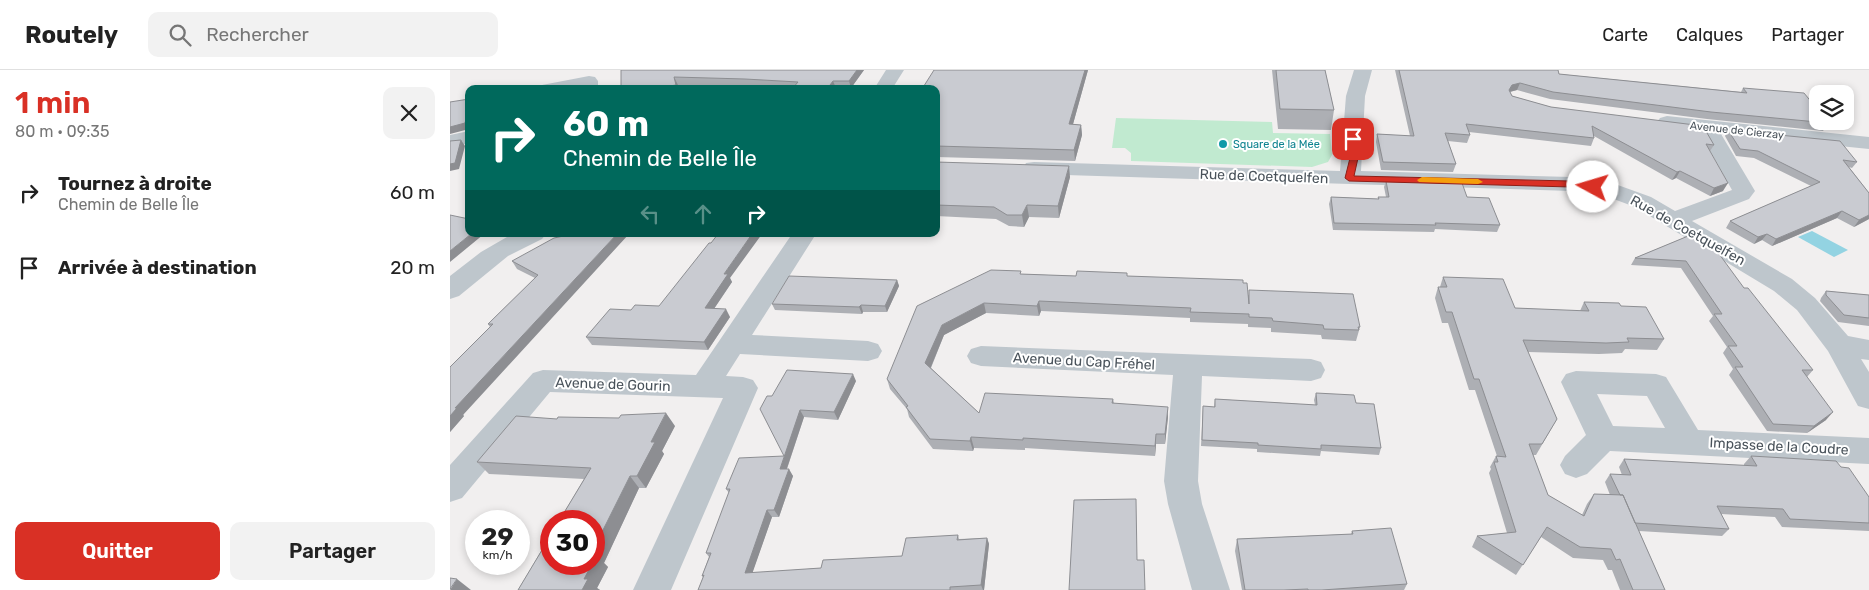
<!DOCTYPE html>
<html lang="fr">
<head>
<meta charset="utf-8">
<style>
  :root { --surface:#fff; --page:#f2f2f2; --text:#222; --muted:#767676; --line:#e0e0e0; --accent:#d93025 }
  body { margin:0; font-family:Rubik,sans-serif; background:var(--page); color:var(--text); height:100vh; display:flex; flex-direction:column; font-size:19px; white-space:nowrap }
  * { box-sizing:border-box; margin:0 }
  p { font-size:16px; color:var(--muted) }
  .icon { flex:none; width:28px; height:28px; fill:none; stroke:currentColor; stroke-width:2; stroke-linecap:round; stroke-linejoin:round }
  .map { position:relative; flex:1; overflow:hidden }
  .details { display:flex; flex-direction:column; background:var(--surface); width:450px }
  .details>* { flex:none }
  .hud { position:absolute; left:15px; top:15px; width:475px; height:152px; border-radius:10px; box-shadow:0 2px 8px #0003; background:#00695c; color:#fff; overflow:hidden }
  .tools { position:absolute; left:1359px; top:15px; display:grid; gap:10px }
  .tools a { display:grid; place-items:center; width:45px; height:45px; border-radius:10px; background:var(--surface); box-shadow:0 2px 8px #0003; font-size:25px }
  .speed { position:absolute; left:15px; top:440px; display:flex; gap:10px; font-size:25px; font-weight:700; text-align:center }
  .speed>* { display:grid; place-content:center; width:65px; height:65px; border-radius:50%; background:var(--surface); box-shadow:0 2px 8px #0003; line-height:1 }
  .speed small { font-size:12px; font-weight:400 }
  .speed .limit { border:8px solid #d22; background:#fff; color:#111 }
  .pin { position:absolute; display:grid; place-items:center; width:42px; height:42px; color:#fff; margin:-21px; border-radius:10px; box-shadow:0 2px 8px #0006 }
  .me { position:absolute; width:55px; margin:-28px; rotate:276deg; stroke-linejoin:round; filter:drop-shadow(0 0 4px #0008) }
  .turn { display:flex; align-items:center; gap:18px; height:105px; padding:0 15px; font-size:22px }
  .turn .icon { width:65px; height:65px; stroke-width:2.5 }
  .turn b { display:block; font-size:35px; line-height:42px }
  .lanes { display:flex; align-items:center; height:48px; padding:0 15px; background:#0003; justify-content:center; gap:25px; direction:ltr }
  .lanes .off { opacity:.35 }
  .round { display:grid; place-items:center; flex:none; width:52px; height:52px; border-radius:10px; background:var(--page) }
  .headline { display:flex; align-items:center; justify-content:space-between; height:85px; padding:0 15px }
  h1 { font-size:30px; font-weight:600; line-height:38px; color:var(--accent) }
  .button { display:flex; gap:10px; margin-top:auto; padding:10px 15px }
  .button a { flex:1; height:58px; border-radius:10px; background:var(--accent); color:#fff; font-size:20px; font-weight:600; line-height:58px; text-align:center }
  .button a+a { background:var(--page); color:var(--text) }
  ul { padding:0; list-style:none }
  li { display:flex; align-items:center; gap:15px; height:75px; padding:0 15px }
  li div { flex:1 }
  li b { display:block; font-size:19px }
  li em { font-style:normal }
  header { display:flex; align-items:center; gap:30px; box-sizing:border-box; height:70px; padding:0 25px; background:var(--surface); border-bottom:1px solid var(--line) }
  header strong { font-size:24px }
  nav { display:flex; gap:28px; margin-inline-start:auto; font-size:18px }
  .search { width:350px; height:45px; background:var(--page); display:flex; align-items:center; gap:12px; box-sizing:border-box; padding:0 18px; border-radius:10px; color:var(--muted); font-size:19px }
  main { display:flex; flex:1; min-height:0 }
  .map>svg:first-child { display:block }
</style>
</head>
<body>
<header>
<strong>Routely</strong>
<div class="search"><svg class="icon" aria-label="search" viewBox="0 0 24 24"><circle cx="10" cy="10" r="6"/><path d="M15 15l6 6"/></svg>Rechercher</div>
<nav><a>Carte</a><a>Calques</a><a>Partager</a></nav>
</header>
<main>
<section class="details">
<div class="headline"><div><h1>1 min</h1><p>80 m · 09:35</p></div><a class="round"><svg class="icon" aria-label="close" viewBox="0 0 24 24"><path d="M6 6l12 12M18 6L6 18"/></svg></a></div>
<ul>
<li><svg class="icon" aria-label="right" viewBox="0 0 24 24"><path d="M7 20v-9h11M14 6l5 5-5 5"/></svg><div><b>Tournez à droite</b><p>Chemin de Belle Île</p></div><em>60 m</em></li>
<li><svg class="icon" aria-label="arrive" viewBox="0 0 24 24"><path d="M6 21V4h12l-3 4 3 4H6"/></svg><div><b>Arrivée à destination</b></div><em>20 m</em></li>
</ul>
<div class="button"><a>Quitter</a><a>Partager</a></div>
</section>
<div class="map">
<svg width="1419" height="520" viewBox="0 0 1419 520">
  <rect width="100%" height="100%" fill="#f1efef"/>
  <!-- green -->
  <path fill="#c1ead0" d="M666 48 822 52 823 63 880 64 882 85 878 92 862 97 681 91V83L675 78H662Z"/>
  <!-- water -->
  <path fill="#93d3e2" d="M1362 161 1398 180 1384 187 1348 167Z"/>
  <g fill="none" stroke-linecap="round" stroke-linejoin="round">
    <!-- minor -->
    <path fill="#bec6cc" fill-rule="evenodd" d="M436 0H454L442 19H424Z
      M904 0H922L915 26 911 101 1121 107 1165 114 1201 127 1225 141 1282 120 1249 61 1210 56 1207 52 1210 48 1217 46 1419 67V79L1271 64 1305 121 1299 129 1242 151 1342 209 1365 228 1398 266 1419 270V290L1411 289 1419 302V339L1408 336 1378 281 1347 240 1324 221 1185 137 1153 125 1121 121 584 104 576 103 573 98 576 93 584 92 890 101 896 26Z
      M139 6 145 7 148 11V19H90L92 15Z
      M19 61V73L0 77V65Z
      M62 164H96L92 169 58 186 9 226 0 229V206L31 182Z
      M342 164H366L302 265 418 271 428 274 432 281 428 288 418 291 290 284 276 306 293 307 303 310 308 318 221 520H183L273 328 100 322 12 428 0 432V395L83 303 93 300 246 305Z
      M531 276 861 289 871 292 875 300 871 308 861 311 752 306 748 411 752 434 780 520H742L718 434 714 411 723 305 531 296 521 293 517 286 521 279Z
      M1126 301 1206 304 1216 307 1248 360 1419 368V394L1160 381 1137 404 1126 408 1115 404 1110 395 1115 386 1136 365 1111 312 1116 304ZM1147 324 1197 326 1215 358 1163 356Z"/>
  </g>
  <!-- wall -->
  <path fill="#adafb4" d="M171 0H414L401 18H386L385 19H342L298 16 228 15Z
    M638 0 623 54 631 55 632 65 625 91 486 87V19Z
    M822 0H875L884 40 881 60 828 59Z
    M945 0H1108L1109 4 1291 22 1293 18 1378 53 1373 61 1257 49 1100 29 1067 20 1060 22 1062 26 1101 37 1264 75 1260 81 1273 121 1260 126 1226 108 1222 110 1144 66V68L1141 76 1019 62 1020 65 1017 73 998 71 1006 94 1003 102 931 100 926 72 927 64 960 66Z
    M1278 60 1407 92 1402 98 1399 97 1419 123V149L1404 157 1387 148 1322 176 1312 170 1304 174 1276 158 1280 151 1361 116 1304 88 1286 86 1275 66Z
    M486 92 620 107 609 148 579 147 574 157 559 156 546 149 486 146Z
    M936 111 1017 127 1050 155 1047 162 985 159 984 162 883 160 879 134 881 127 928 129V127H936L934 117Z
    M123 164 13 345 14 346 0 362V297L40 257 38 254 85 208 67 199 62 191Z
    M1243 164 1294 218 1363 300 1357 307 1376 350 1357 363 1317 361 1279 305 1283 299 1273 283 1277 277 1259 251 1263 246 1231 198 1181 195 1185 188Z
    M571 204 626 206H677L793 213 798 225 910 257 906 271 872 269 871 265 821 262V258L798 257V254L740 252V248L591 241 589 246 536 243 494 265 481 298 529 343 663 329 664 333 718 347 715 374H706L705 386 575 378V380L524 378 523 381 483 379 459 347 457 339 440 319 437 309Z
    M993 207 1065 238 1130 241 1134 232 1171 236 1214 269 1207 280 1175 279 1172 283 1149 284 1078 282 1107 349 1086 385H1083L1098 425 1132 445 1137 434 1144 424 1160 425 1155 412 1160 404 1172 405 1169 397 1174 389 1294 396V394L1301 386 1391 397 1419 427V461L1332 457 1325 447 1271 444 1279 459 1272 466 1189 461 1215 520H1170L1162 500H1158L1153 490 1123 488 1091 467 1066 505 1022 477 1027 466 1057 463 1039 403 1041 399 1040 397 1046 386H1047L1025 320H1019L998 253H992L985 228 988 217H990Z
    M280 208 282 212 264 239 280 247 258 280 142 275 136 267 181 240 209 236Z
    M447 210 449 216 437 242H413L412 244 325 240 322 234Z
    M1376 221 1419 225V256L1388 252 1370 231 1371 228Z
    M406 311 388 350 354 347 337 399 343 406 329 447H322L302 503 371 498 452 486 508 465 509 469 537 468 539 474 534 520H248L253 507 252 506 259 487 256 483 279 423 276 419 334 386 322 326Z
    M866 323 906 333 931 378 929 385 871 381 870 386 807 382V379L751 376 753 336 764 337 765 329 865 335 864 330Z
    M225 356 212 381 214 384 196 418H189L154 493 158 497 147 518 150 520H68L134 409 39 404 27 392Z
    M902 461 957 514 954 520H792L785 481 787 469 901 464Z"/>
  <!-- shaded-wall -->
  <path fill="#8d8e92" d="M407 0H414L401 18 399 11Z
    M635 0H638L620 65 619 54Z
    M224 7 228 15 229 19H214V17Z
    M383 11 386 18 385 19H377Z
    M1070 13 1067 20 1059 22V20L1062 15Z
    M19 38V59L0 64V57Z
    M631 55 632 65 625 91 624 80Z
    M11 70 15 76 9 99 0 101V94Z
    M619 96 620 107 609 148 608 136Z
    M1230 101 1226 108 1222 110 1227 102Z
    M1278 113 1273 121 1260 126 1264 118Z
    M577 135 579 147 574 157 572 145Z
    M1392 141 1387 148 1322 176 1326 169Z
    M1419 145V149L1404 157 1409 150Z
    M21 164H34L0 192V181Z
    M167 164H179L13 345 14 346 0 362V346L5 338Z
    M302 164H312L280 208 282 212 259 246 255 238 274 204Z
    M1317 164 1312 170 1304 174 1308 167Z
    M447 210 449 216 437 242 435 236Z
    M589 231 591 241 589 246 587 236Z
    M534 233 536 243 494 265 478 304 475 293 492 255Z
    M411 235 413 242 412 244 409 237Z
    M276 239 280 247 258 280 254 272Z
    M403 304 406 311 388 350 384 342Z
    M718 337V347L715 374V364Z
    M350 340 354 347 334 407 330 399Z
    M1383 342 1376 350 1357 363 1364 356Z
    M216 343 225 356 212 381 214 384 196 418 187 406 201 372Z
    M706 364V374L705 386V376Z
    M521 367 524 378 523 381 520 371Z
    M339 399 343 406 329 447 324 440Z
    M180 406 189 418 154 493 158 497 147 518 150 520H132L134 509 142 494H144V478Z
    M317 440 322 447 300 510 295 503Z
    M537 468 539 474 534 520H533L531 515Z
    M7 509 21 520H0Z"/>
  <!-- building -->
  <path fill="#c9cbd1" stroke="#8d8e92" d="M171 0H407L399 11H383L377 19H342L348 12 295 9 224 7 226 15 214 17V19H171Z
    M484 0H635L619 54 631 55 624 80 486 76V19H472Z
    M826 0H875L884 40 830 39Z
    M949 0H1108L1109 4 1297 23 1293 18 1354 23 1368 40V51H1377L1378 53 1261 42 1103 22 1070 13 1062 15 1059 20 1062 26 1101 37 1253 56 1264 75 1256 74 1278 113 1264 118 1230 101 1227 102 1142 56 1144 68 1016 54 1020 65 995 63 1006 94 933 92 927 64 964 66Z
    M19 29V38L15 53 0 57V32Z
    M1278 60 1390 71 1407 92 1393 90 1419 123V145L1409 150 1392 141 1326 169 1317 164 1308 167 1280 151 1370 112 1308 81 1290 79Z
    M11 70 5 93 0 94V71Z
    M486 92 619 96 608 136 577 135 572 145H557L544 137 486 135Z
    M936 111 1012 113 1017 127 1039 128 1050 155 985 153 986 155 884 153 881 127 929 129 928 127H939Z
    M0 145 19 149V164H21L0 181Z
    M123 164H167L5 338H7L0 346V297L43 254H38L88 205 62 191 104 168Z
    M268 164H302L274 204H278L255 238 276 239 254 272 136 267 160 239 181 240 185 235 209 236 259 173H261Z
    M1243 164 1264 177 1294 218H1298L1363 300H1352L1383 342 1364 356 1323 354 1285 297H1293L1278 276H1287L1264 244H1272L1236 191 1185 188Z
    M541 200 571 201 570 204 626 206 627 201 677 203V206L793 210V213H797L799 234V220L903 224 910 257H908L909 260 874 259 873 255 823 251 822 248 799 247V244L740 242 741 238 589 231 587 236 534 233 492 255 475 293 529 343 535 323 663 329 662 333 718 337 715 364H706L705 376 573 368V370L521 367 520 371 480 369 456 337 458 336 437 309 467 236Z
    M339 206 447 210 435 236 411 235 409 237 322 234Z
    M993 207 1053 209 1065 238 1139 241 1134 232 1169 233 1171 236 1196 237 1214 269 1177 268 1179 272 1156 273 1073 270 1107 349 1092 374H1079L1098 425 1134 446 1144 424 1173 425 1215 520H1183L1170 489 1166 490 1161 479 1130 477 1097 457 1073 495 1027 466 1066 462 1044 392H1048L1046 386 1056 387 1029 309H1024L1002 242H996L988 217H997Z
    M1376 221 1419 225V248L1394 245 1376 225Z
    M337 300 403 304 384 342 350 340 330 399H339L324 440H317L295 503 371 498 373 490 452 486 456 468 508 465 507 470 537 468 531 515 500 517V520H248L254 505 252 506 261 483H256L280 419H276L289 388 334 386 310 339 317 326H322Z
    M866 323 904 325 906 333 924 334 931 378 871 375V379L808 375V373L752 370 753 336 765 337V329L867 335Z
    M216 343 201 372H205L187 406H180L144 478V451H109L141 398 27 392 66 346 107 349 108 347 169 348 171 345Z
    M1301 386 1386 391 1391 397 1399 398 1419 427V453L1340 449 1333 439 1267 436 1279 459 1185 453 1173 425H1170L1160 404 1181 405 1174 389 1307 396Z
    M686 429 687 490H694L695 520H619L624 430Z
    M941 458 957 514 872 520H858V519L834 520H795L787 469 903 464 902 461Z
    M101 465V494H142L134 509H138L132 520H68Z
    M144 486H147L144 491Z
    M0 508 7 509 0 519Z"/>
  <!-- route -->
  <path fill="#d93025" stroke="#8d1f18" d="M903 67 908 69V88L904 106 1121 111 1143 114 1147 117 1143 119 1121 117 899 111 895 108 900 88 899 69Z"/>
  <!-- slow -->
  <path fill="#f59e0b" d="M972 107 1028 109 1033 112 1028 114 969 112 967 110Z"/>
  <!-- markers -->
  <circle fill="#0f9aa8" stroke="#fff" stroke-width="2" cx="773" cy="74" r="5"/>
  <g text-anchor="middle" stroke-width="4" stroke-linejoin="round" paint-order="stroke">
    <!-- far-street labels -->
    <g font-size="11" fill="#49525a" stroke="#fff">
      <text transform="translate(1287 60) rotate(6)" y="4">Avenue de Cierzay</text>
    </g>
    <!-- far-culture labels -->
    <g font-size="11" fill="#0d838f" stroke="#fff" text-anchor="start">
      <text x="783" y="78">Square de la Mée</text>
    </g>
    <!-- street labels -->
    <g font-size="14" fill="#49525a" stroke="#fff">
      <text transform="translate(814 106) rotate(2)" y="5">Rue de Coetquelfen</text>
      <text transform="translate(1238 160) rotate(29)" y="5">Rue de Coetquelfen</text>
      <text transform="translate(634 291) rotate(3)" y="5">Avenue du Cap Fréhel</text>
      <text transform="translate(163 314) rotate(2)" y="5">Avenue de Gourin</text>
      <text transform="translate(1329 376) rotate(3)" y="5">Impasse de la Coudre</text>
    </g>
  </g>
</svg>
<div class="tools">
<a><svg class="icon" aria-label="layers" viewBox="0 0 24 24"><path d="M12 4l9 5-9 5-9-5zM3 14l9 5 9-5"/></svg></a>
</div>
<div class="speed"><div>29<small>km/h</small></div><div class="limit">30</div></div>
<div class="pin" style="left:903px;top:69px;background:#d93025"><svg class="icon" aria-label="arrive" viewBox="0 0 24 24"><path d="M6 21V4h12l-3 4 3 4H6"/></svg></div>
<svg class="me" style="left:1143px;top:117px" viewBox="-20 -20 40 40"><circle r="19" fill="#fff"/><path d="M0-13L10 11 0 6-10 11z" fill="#d93025"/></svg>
<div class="hud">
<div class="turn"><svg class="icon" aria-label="right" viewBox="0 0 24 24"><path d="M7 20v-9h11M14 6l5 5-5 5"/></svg><div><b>60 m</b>Chemin de Belle Île</div></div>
<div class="lanes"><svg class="icon off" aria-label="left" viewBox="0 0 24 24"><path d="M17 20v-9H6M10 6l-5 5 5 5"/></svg><svg class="icon off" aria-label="ahead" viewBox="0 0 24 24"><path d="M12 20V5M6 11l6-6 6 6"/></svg><svg class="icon" aria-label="right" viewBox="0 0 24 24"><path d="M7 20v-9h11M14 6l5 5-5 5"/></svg></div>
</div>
</div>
</main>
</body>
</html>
